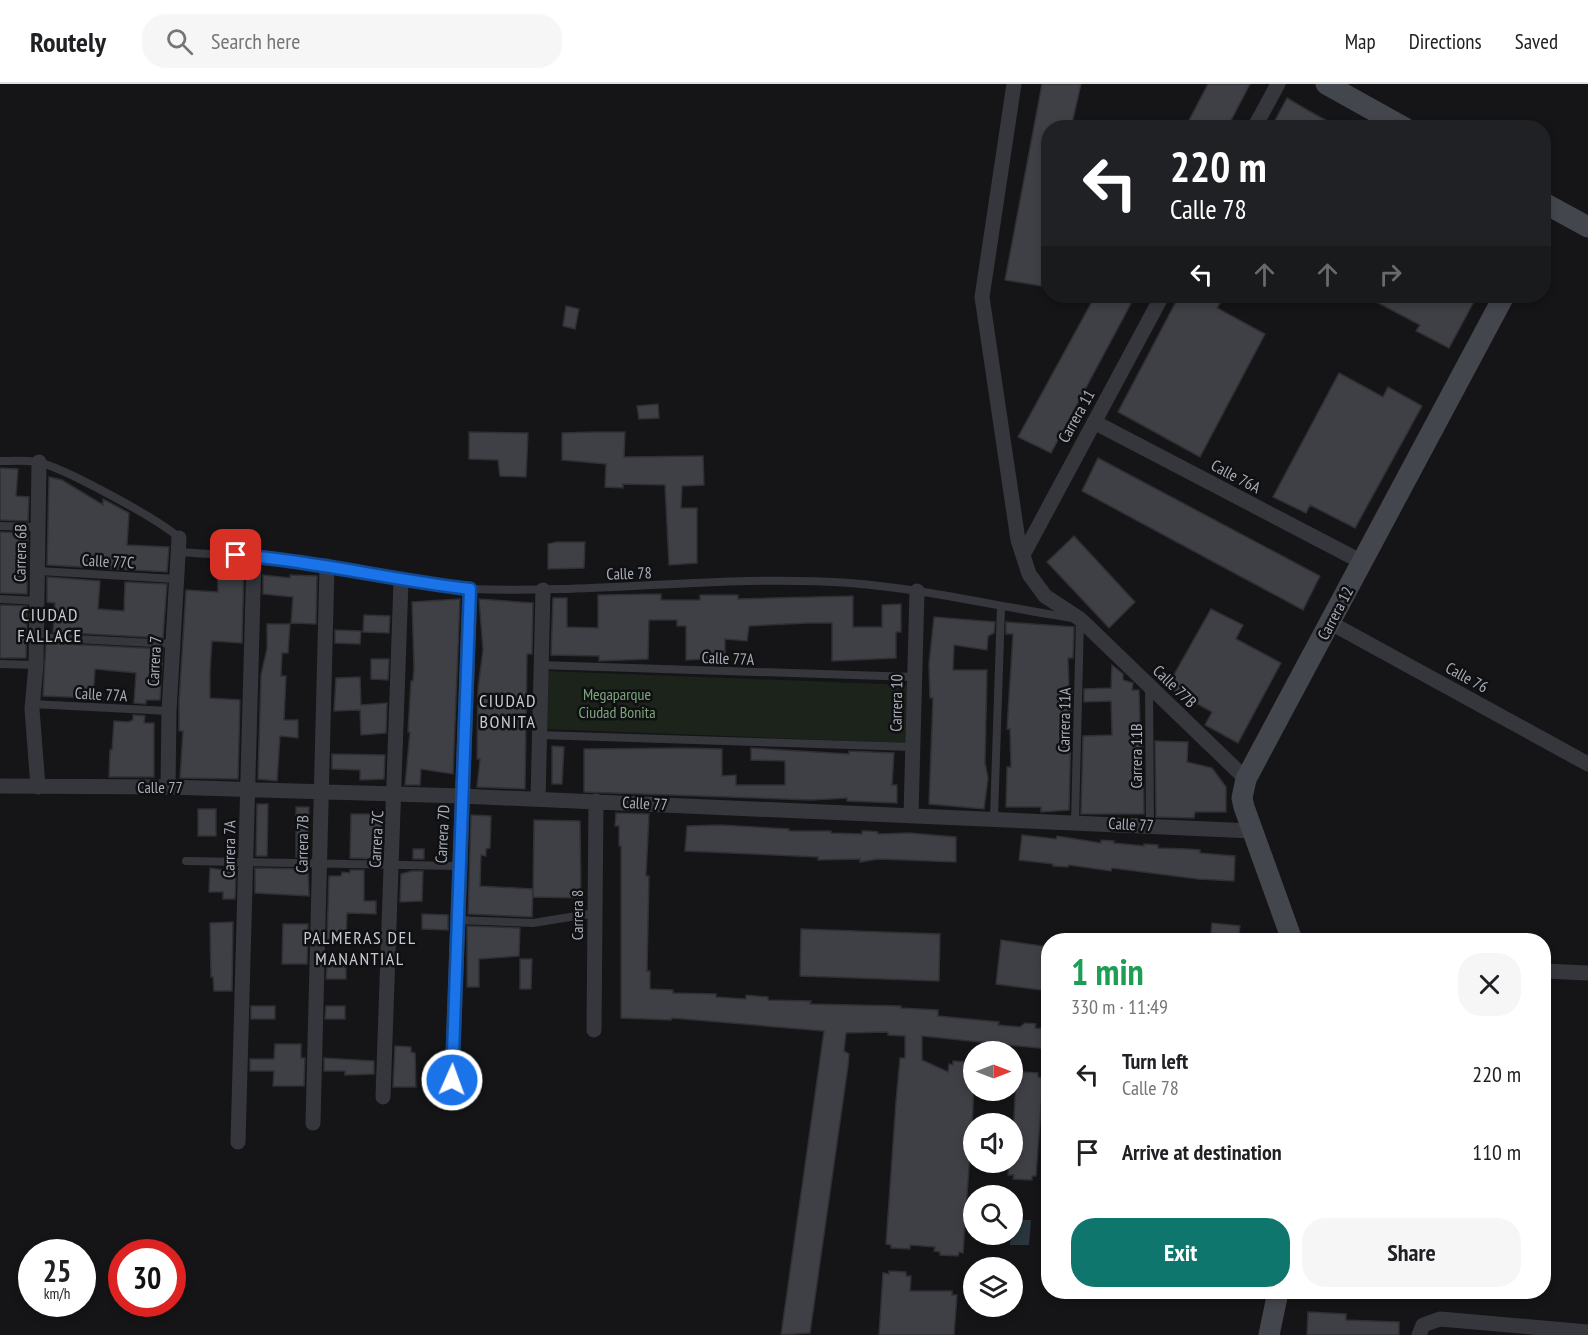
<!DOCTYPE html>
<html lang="en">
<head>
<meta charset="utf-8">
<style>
  :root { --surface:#fff; --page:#f6f6f6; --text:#202124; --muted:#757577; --line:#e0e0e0; --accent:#0f766e }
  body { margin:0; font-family:"PT Sans Narrow",sans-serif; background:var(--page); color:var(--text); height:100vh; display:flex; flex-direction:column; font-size:22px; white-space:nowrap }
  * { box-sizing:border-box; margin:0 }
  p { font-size:20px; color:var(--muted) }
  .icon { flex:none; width:33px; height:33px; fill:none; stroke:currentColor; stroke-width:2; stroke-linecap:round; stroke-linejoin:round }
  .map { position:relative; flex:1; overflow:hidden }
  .side { position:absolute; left:1041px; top:849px; width:510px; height:366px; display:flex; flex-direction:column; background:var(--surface); border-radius:24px; box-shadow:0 3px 9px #0003 }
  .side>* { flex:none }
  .top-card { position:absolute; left:1041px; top:36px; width:510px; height:183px; border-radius:24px; box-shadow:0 3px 9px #0003; background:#202124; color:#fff; overflow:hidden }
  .needle { width:39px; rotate:90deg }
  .buttons { position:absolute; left:963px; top:957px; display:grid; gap:12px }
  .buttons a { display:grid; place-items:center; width:60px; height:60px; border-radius:50%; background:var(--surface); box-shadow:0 3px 9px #0003; font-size:30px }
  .speed { position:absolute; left:18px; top:1155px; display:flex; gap:12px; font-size:30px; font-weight:700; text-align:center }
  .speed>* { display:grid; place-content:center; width:78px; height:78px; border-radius:50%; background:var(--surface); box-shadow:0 3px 9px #0003; line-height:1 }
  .speed small { font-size:15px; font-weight:400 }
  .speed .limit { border:9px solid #d22; background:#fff; color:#111 }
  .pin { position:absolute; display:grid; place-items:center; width:51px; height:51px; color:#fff; margin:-26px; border-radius:12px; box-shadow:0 3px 9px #0006 }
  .me { position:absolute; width:66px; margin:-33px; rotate:2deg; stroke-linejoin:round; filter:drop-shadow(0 0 4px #0008) }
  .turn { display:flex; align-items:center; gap:21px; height:126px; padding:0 30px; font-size:27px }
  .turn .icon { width:78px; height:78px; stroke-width:2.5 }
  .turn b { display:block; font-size:42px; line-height:51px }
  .lanes { display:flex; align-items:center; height:57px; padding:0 30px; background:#0003; justify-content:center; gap:30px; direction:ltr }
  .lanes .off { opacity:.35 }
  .round { display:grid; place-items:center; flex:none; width:63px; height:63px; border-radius:24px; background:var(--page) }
  .head { display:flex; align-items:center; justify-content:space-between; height:102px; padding:0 30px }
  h1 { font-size:36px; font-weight:700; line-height:45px; color:#1e9e55 }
  .primary-button { display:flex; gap:12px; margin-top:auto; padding:12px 30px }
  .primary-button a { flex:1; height:69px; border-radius:24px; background:var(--accent); color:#fff; font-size:24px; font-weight:700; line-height:69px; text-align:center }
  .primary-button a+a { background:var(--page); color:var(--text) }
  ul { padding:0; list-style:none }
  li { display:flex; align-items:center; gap:18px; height:78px; padding:0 30px }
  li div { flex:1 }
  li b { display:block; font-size:22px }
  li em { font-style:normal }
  header { display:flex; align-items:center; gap:36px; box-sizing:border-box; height:84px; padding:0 30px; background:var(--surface); border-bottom:2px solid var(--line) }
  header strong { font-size:28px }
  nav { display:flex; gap:33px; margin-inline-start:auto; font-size:21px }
  .search { width:420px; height:54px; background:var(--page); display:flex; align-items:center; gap:15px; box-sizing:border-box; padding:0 21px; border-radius:24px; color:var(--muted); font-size:22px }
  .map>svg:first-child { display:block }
</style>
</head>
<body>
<header>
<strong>Routely</strong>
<div class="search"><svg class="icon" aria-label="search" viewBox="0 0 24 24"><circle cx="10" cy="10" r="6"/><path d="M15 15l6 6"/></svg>Search here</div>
<nav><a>Map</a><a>Directions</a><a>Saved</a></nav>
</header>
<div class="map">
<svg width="1588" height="1251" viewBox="0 0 1588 1251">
  <rect width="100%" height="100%" fill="#151517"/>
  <!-- green -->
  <path fill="#1b231b" d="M547 587 909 601 907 659 544 645Z"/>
  <!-- water -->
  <path fill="#2a363d" d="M1017 1136H1031L1029 1161H1010L1011 1151 1016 1150Z"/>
  <!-- building -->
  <path fill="#3f4045" stroke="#2f2f34" stroke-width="1.5" d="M1042 0H1081L1071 44H1048V164L1041 202 1005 196Z
    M1208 0H1250L1227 44H1185Z
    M1287 14 1309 27 1340 44H1271Z
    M1095 212H1135L1051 369 1018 353Z
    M1179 212H1224L1217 224 1265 250 1200 373 1118 328Z
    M1365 212H1477L1449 264 1416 247 1420 241Z
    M566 222 579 225 575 245 563 242Z
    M1339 289 1383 313 1388 303 1422 322 1355 444 1310 421 1306 429 1273 413Z
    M658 320 659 334 639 335 637 322Z
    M469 348 528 349 526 393 500 392 498 376 469 375Z
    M593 348H625L624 373 703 372 704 401 682 402 681 424H697V479L669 481 665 401 623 400V404L605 403 606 380 562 376V349Z
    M1098 374 1320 492 1303 526 1082 407Z
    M0 384 18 385 16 412 29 413 28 437 0 436Z
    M49 393 62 396 103 421V415L129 429 127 461 169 463 167 488 47 481Z
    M0 448 28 449 27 510 0 509Z
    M1074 452 1135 518 1109 544 1047 478Z
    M556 458H585L584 484 548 485V460Z
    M217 481 244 482 242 559 212 557 210 587V614L240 616 238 695 180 694 183 647H179V618L186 506 218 508Z
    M263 491 290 494V491L317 492 316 540 291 539 293 513 263 510Z
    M47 493 100 497 98 525 124 527 125 498 167 500 163 554 53 548 55 519 47 518Z
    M661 510V516H700V511H738V515L853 512V543H882V521L901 520V548H896V574L832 577V539H808L749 542 747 557 725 555V574L686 576V542H677V536H649L648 575 599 577V572L551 571 553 514H567V543L598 544V511Z
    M460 515 453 690 421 685 420 701H405L410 648H408L411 597H413L414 584 412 518Z
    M479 515 533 519 532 570H527L525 705 477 703 480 675H477L478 604 483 566Z
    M0 521 27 522 26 574H0Z
    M1211 525 1243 541 1236 555 1281 579 1238 659 1205 641 1212 628 1167 603Z
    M364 531 390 532 389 549 363 548Z
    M934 533 995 538 994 549 988 552 987 566 954 561 953 586H987L985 679 988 694 984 725 929 720 933 614H930L929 580Z
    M1006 538 1074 543 1073 574H1068L1069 605H1072L1069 726 1041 728V723H1006L1007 683H1011L1010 645H1007L1013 550H1006Z
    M267 540H290L288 569H282L281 592H286L284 636H298V654L280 652 277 697 258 695 261 591 267 565Z
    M335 546 361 547 360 560 335 559Z
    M46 559 163 565 160 616H146V620L134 619 136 589 95 585 93 614 43 612Z
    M371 575H389L388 596 371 595Z
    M1112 581 1123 590V596L1133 599 1132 606H1139L1140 639 1143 656 1144 730H1081L1083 652 1112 651 1111 617 1084 618V605L1111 604Z
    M360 593 361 621 387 619 386 649 361 651 360 626 334 627 336 594Z
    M133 631 145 632 144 639H154V693H109L110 666H112L114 637 128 638 133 636Z
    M1155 657 1188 658 1187 678 1212 684 1226 703V728H1195L1194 734 1156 733Z
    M552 662 564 663 562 700H552Z
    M683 664 722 665V692L736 691V701H785V677L751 676V664L849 670V667L894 669 892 701H897V719L847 717V714L811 716 584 708V665Z
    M332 670 385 671 384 695 360 696V686L332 685Z
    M257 720H268L267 772H256Z
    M296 723H309L308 773H296Z
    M198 725H216V752H198Z
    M616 729 649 730 646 792H649L647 887H650V905L673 906V909L716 910V913L746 915V911L768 913V916L811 917 810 920 901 922V924L938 926V932L999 938 998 941 1020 943 1025 939 1036 940 1035 944 1048 945V965L922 952V976L948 988 949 980 953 981V977L971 978 974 983 973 1025 963 1169 959 1168 958 1172 940 1171V1168L934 1167 935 1163 910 1161V1165L891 1164V1161L886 1160 896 1017 900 974H905V952L888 951V948L846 949 844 967 849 970 848 982 810 1249 781 1251 824 947 672 934 671 936 621 934V762H619V742H615Z
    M351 730H382L381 775 350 774Z
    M471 731 491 732 490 764 486 765V772L481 771 480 802 533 805 532 833 468 830Z
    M534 736 580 737 581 814 533 813Z
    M721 741 789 745V747H831V749L862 750V747H869L878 748V750L909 749 956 753V778L878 775 860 778V775L818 776V773L685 767 687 742Z
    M1022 751 1056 755 1057 752 1101 759V756L1114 757V759L1144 762V760L1158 761V764L1188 765 1200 766V769L1235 772 1234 797 1198 795 1112 784 1111 787 1069 781 1068 783 1053 782V780L1019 776Z
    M413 765H424V775H413Z
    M210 784 236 788 235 815H223V808H209Z
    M255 784 308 785 309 812 255 809Z
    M350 786H364V817H376V830L347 829 346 855H327L329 792H341L342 788 350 789Z
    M412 787H423L422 817 400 818 401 790Z
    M422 830 448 831V846L422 845Z
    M233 838 232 907H214L213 893H211L210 839Z
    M1212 839 1240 842 1238 856H1210Z
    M283 840H308L307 880H282Z
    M467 842 520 844 519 872 479 875V903H467Z
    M801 845 940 850 939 897 800 892Z
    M1001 856 1048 863V907L996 900Z
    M520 875H532L531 905H520Z
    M327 882 346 883V895H326Z
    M251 922H275V935H251Z
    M326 922H345V935H325Z
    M275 960H301V974H305L304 1002H273L274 987H250V975H274Z
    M395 962 411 963V968L415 969 416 1003H393Z
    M324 974 374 977V990L345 991V987H324Z
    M1022 988 1038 989V993L1043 994 1036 1092H1032V1096L1013 1095 1014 1091H1008L1009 1078H1012L1016 991H1022Z
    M889 1187 906 1188V1192H911L910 1207H952V1211H957L954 1251H879L883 1189 889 1190Z
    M1308 1228 1346 1230V1236L1399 1238V1251H1307Z"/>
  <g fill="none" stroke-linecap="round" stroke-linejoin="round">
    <!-- lane -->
    <path stroke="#36373d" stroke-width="8" d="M0 377C12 377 25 376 37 378 61 382 162 437 179 454
      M0 442 39 443
      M178 468C228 471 279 473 328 482 376 491 423 503 472 505 598 510 724 490 850 499 927 505 1004 524 1080 535L1075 737
      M39 487 176 495
      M0 515 38 517
      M37 553 173 560
      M0 580 36 581
      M539 581 915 593
      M1149 602 1150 741
      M32 620 169 627
      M539 651 913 663
      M994 733 1001 523
      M186 777 458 782
      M457 836 533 839 595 829"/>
    <!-- street -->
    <path stroke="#36373d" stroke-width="15" d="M1014 0 982 213 1018 456 1029 490 1045 512 1080 535 1246 695
      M1254 44 1278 0
      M1094 338 1362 478
      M1023 471 1162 212
      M1329 538 1588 680
      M0 702 168 703 461 712 1253 747
      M38 703 32 625 36 581 39 378
      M168 703 169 627 179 454
      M538 715 543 506
      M911 731 917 507
      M1544 887 1588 889
      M594 946 596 717
      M452 996 470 505
      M383 1013 401 497
      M313 1039 327 482
      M238 1058 254 473
      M1419 1251 1423 1241 1440 1235 1588 1248"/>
    <!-- secondary -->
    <path stroke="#44464d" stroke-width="21" d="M1326 0 1405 44
      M1544 119 1588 143
      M1292 856 1244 723 1242 714 1246 695 1504 212
      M1269 1251 1278 1208"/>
  </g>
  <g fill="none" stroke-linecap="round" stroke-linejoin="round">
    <!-- route casing -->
    <g stroke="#114b97" stroke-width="15">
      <path id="route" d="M236 471C315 477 392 496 470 505L452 996"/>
    </g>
    <!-- route -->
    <use href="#route" stroke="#1a73e8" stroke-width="10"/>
  </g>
  <g text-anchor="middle" stroke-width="5" stroke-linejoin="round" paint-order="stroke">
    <!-- street labels -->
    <g font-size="16" fill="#a6adb9" stroke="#101012">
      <text transform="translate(1076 332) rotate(-61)" y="6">Carrera 11</text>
      <text transform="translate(1236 392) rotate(28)" y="6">Calle 76A</text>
      <text transform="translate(20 469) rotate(-89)" y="6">Carrera 6B</text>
      <text transform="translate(108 477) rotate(3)" y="6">Calle 77C</text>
      <text transform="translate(629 489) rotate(-2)" y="6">Calle 78</text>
      <text transform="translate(1335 529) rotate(-62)" y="6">Carrera 12</text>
      <text transform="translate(728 574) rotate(2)" y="6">Calle 77A</text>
      <text transform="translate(154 577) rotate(-87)" y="6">Carrera 7</text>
      <text transform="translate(1467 593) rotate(29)" y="6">Calle 76</text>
      <text transform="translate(1175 602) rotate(44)" y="6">Calle 77B</text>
      <text transform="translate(101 610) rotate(3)" y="6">Calle 77A</text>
      <text transform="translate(896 619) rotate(-89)" y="6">Carrera 10</text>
      <text transform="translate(1064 636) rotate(-89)" y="6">Carrera 11A</text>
      <text transform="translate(1136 672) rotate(-90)" y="6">Carrera 11B</text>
      <text x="160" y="709">Calle 77</text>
      <text transform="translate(645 719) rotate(3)" y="6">Calle 77</text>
      <text transform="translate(1131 740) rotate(3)" y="6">Calle 77</text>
      <text transform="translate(442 750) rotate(-87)" y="6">Carrera 7D</text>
      <text transform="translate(376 755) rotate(-87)" y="6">Carrera 7C</text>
      <text transform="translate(302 760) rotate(-89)" y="6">Carrera 7B</text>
      <text transform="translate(229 765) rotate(-89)" y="6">Carrera 7A</text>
      <text transform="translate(577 831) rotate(-90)" y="6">Carrera 8</text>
    </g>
    <!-- park labels -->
    <g font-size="16" fill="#7ba67b" stroke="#101012">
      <text x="617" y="616">Megaparque<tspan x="617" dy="18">Ciudad Bonita</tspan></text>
    </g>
    <!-- neighbourhood labels -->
    <g font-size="18" letter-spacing="1.5" fill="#c7ccd4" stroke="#101012">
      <text x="50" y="537">CIUDAD<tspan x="50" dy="21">FALLACE</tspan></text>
      <text x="508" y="623">CIUDAD<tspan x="508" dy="21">BONITA</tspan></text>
      <text x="360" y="860">PALMERAS DEL<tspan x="360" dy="21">MANANTIAL</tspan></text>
    </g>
  </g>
</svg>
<div class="buttons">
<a><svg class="needle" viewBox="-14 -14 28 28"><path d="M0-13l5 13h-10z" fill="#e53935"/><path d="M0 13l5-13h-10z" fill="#757577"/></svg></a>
<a><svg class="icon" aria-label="sound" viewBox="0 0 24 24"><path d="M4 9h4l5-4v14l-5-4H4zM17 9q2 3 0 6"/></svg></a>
<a><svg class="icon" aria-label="search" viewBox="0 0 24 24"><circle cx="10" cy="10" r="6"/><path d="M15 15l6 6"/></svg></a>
<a><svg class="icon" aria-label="layers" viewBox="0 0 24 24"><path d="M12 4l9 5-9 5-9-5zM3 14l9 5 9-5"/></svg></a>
</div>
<div class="speed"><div>25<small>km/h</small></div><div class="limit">30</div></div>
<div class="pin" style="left:236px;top:471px;background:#d93025"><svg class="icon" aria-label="arrive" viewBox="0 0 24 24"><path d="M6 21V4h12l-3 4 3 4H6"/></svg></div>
<svg class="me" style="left:452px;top:996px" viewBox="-20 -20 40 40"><circle r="17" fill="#1a73e8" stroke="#fff" stroke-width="3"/><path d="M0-11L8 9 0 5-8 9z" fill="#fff"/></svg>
<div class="top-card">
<div class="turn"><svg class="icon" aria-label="left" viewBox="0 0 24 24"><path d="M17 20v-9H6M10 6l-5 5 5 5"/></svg><div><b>220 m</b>Calle 78</div></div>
<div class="lanes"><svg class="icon" aria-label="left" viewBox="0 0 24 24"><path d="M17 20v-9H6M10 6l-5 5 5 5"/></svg><svg class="icon off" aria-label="ahead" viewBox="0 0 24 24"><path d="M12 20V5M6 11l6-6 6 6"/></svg><svg class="icon off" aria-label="ahead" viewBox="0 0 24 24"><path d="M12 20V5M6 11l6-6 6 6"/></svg><svg class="icon off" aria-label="right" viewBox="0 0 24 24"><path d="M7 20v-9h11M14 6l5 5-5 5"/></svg></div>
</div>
<section class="side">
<div class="head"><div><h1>1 min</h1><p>330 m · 11:49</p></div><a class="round"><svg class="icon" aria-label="close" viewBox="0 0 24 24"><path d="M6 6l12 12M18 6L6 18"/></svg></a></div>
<ul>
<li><svg class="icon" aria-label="left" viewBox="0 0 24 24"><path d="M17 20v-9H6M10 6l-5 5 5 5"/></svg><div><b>Turn left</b><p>Calle 78</p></div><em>220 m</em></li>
<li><svg class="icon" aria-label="arrive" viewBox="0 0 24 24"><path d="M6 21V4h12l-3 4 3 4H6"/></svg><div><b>Arrive at destination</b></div><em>110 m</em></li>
</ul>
<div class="primary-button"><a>Exit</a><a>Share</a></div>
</section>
</div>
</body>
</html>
